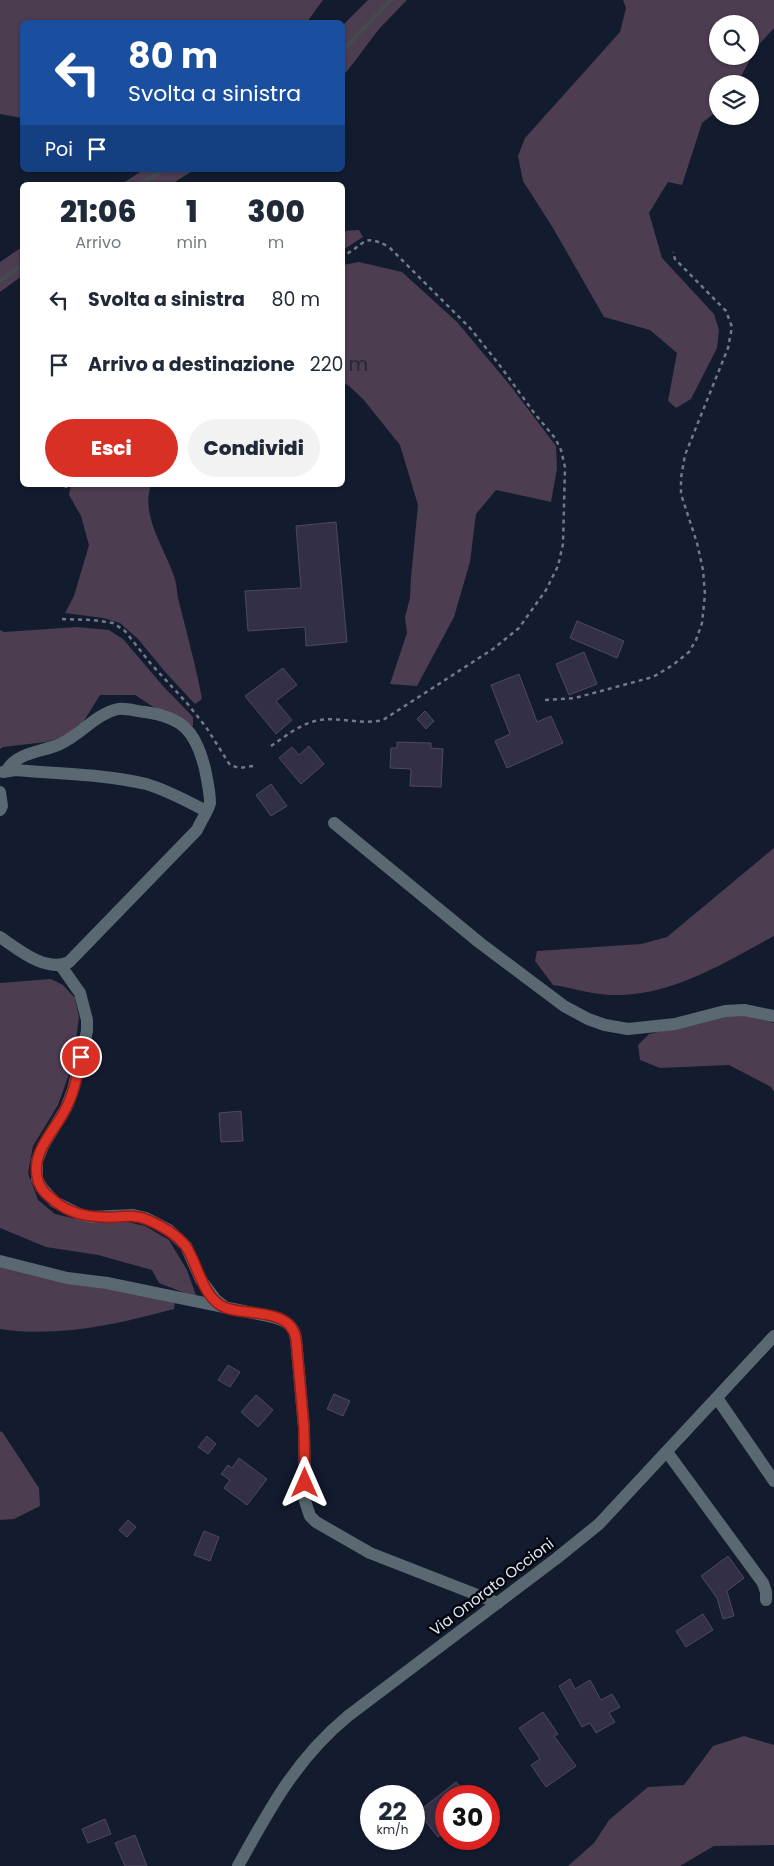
<!DOCTYPE html>
<html lang="it">
<head>
<meta charset="utf-8">
<style>
  :root { --surface:#fff; --page:#f2f2f3; --text:#1f2937; --muted:#747a83; --accent:#d93025 }
  body { margin:0; font-family:Poppins,sans-serif; background:var(--page); color:var(--text); height:100vh; display:flex; flex-direction:column; font-size:19px; white-space:nowrap }
  * { box-sizing:border-box; margin:0 }
  p { font-size:16px; color:var(--muted) }
  .icon { flex:none; width:28px; height:28px; fill:none; stroke:currentColor; stroke-width:2; stroke-linecap:round; stroke-linejoin:round }
  .map { position:relative; flex:1; overflow:hidden }
  .drawer { position:absolute; left:20px; top:182px; width:325px; height:305px; display:flex; flex-direction:column; background:var(--surface); border-radius:8px; box-shadow:0 1px 4px #0004 }
  .drawer>* { flex:none }
  .guide { position:absolute; left:20px; top:20px; width:325px; height:152px; border-radius:8px; box-shadow:0 1px 4px #0004; background:#1a4fa0; color:#fff; overflow:hidden }
  .tools { position:absolute; left:709px; top:15px; display:grid; gap:10px }
  .tools a { display:grid; place-items:center; width:50px; height:50px; border-radius:50%; background:var(--surface); box-shadow:0 1px 4px #0004; font-size:25px }
  .speed { position:absolute; left:360px; top:1785px; display:flex; gap:10px; font-size:25px; font-weight:700; text-align:center }
  .speed>* { display:grid; place-content:center; width:65px; height:65px; border-radius:50%; background:var(--surface); box-shadow:0 1px 4px #0004; line-height:1 }
  .speed small { font-size:12px; font-weight:400 }
  .speed .limit { border:8px solid #d22; background:#fff; color:#111 }
  .pin { position:absolute; display:grid; place-items:center; width:42px; height:42px; color:#fff; margin:-21px; border:2px solid #fff; border-radius:50%; box-shadow:0 1px 5px #0007 }
  .me { position:absolute; width:55px; margin:-28px; rotate:0deg; stroke-linejoin:round; filter:drop-shadow(0 0 4px #0008) }
  .turn { display:flex; align-items:center; gap:18px; height:105px; padding:0 25px; font-size:22px }
  .turn .icon { width:65px; height:65px; stroke-width:2.5 }
  .turn b { display:block; font-size:35px; line-height:42px }
  .then { display:flex; align-items:center; height:48px; padding:0 25px; background:#0003; gap:10px; font-size:19px }
  .eta { display:flex; justify-content:space-evenly; align-items:center; height:85px; text-align:center }
  .eta b { font-size:30px; font-weight:800; line-height:35px }
  .cta { display:flex; gap:10px; margin-top:auto; padding:10px 25px }
  .cta a { flex:1; height:58px; border-radius:30px; background:var(--accent); color:#fff; font-size:20px; font-weight:800; line-height:58px; text-align:center }
  .cta a+a { background:var(--page); color:var(--text) }
  ul { padding:0; list-style:none }
  li { display:flex; align-items:center; gap:15px; height:65px; padding:0 25px }
  li div { flex:1 }
  li b { display:block; font-size:19px }
  li em { font-style:normal }
  .map>svg:first-child { display:block }
</style>
</head>
<body>
<div class="map">
<svg width="774" height="1866" viewBox="0 0 774 1866">
  <rect width="100%" height="100%" fill="#131b2f"/>
  <!-- green -->
  <path fill="#4c3d50" fill-rule="evenodd" d="M0 0H323L307 22H22V118L0 114Z
    M368 0H407L379 29 348 70 343 75V25Z
    M623 0H774V28L756 48 737 84H718L717 111 702 123 682 185 668 182 649 213 662 258 714 314 719 330 717 348 691 399 676 408 668 401 677 353 650 330 604 317 553 228 523 181 518 156 525 138 620 32 626 8ZM718 24H750V56H718Z
    M143 170H194L170 185H120Z
    M359 230 363 237 343 250V231Z
    M22 247V276L0 292V262Z
    M359 262 402 272 457 322 509 384 556 446 557 469 551 502 496 490 476 514 470 562 454 617 417 686 390 684 407 633 405 617 410 598 411 577 418 505 400 445 363 399 348 385 343 383V265Z
    M71 485H151C140 516 166 550 175 579 177 587 177 595 179 602 187 634 196 666 202 699L195 704 166 673 138 639 120 623 103 618 65 613 74 596 89 545 81 516 69 495Z
    M77 627 109 630 123 639 163 686 193 717V726L158 710 135 695H100L77 732 46 742 3 747 0 749V630L4 632Z
    M774 848V936C724 963 672 996 614 995 594 995 573 988 553 985L535 961 537 951 641 944 667 937Z
    M51 979 63 985 75 998 79 1017 73 1063 58 1105 33 1146 28 1173 38 1200 55 1214 89 1222 123 1221 145 1226 169 1240 187 1270 197 1298 159 1283 152 1270 98 1255 46 1247 0 1228V983Z
    M733 1015 757 1017 774 1023V1092L771 1087 729 1065 660 1068 640 1060 638 1045 649 1034Z
    M0 1262 175 1301 174 1309C118 1324 58 1338 0 1329Z
    M0 1431 3 1433 39 1488 40 1506 14 1519 0 1520Z
    M744 1736 774 1745V1845L714 1846 680 1866H568L594 1843 609 1820 648 1787 684 1785 713 1746Z"/>
  <g fill="none" stroke-linecap="round" stroke-linejoin="round">
    <!-- stream -->
    <path stroke="#434a50" stroke-width="4.5" d="M342 51 391 0
      M139 185 163 170
      M0 281 22 265"/>
  </g>
  <!-- building -->
  <path fill="#332f46" stroke="#4c4961" d="M336 522 347 642 306 646 305 627 248 631 245 591 301 588 296 526Z
    M577 621 624 641 617 658 570 638Z
    M584 652 597 684 569 695 556 664Z
    M283 668 297 685 276 701 292 720 276 734 245 696Z
    M519 674 537 722 551 716 563 743 507 768 495 741 510 734 491 685Z
    M425 711 434 721 426 729 417 719Z
    M397 742 431 743V748L443 749 441 787 410 786 411 769 390 768 391 748H397Z
    M309 746 324 764 301 784 279 758 292 747 299 755Z
    M271 784 287 806 271 816 256 795Z
    M241 1111 243 1141 221 1142 219 1113Z
    M228 1365 240 1372 230 1387 218 1380Z
    M334 1394 350 1401 343 1416 327 1409Z
    M256 1395 273 1410 258 1427 241 1412Z
    M207 1436 216 1444 208 1454 198 1447Z
    M239 1458 267 1479 247 1505 224 1488 230 1480 221 1474 228 1465 232 1468Z
    M128 1520 136 1527 127 1537 119 1530Z
    M204 1531 219 1537 210 1561 194 1555Z
    M728 1556 744 1578 727 1591 734 1616 723 1619 717 1598 701 1576Z
    M703 1614 713 1630 686 1647 676 1631Z
    M570 1679 575 1689 590 1680 601 1700 612 1694 620 1707 609 1713 615 1722 596 1733 590 1723 582 1727 559 1686Z
    M543 1712 558 1734 554 1736 576 1766 546 1787 531 1765 540 1759 519 1728Z
    M456 1782 468 1796H446V1830L438 1837 418 1812Z
    M105 1819 111 1834 88 1843 82 1829Z
    M135 1835 147 1866H125L115 1843Z"/>
  <g fill="none" stroke-linecap="round" stroke-linejoin="round">
    <!-- path -->
    <path stroke="#72798a" stroke-width="2.5" stroke-dasharray="4 4" stroke-linecap="butt" d="M66 488V485
      M62 619 93 620 113 623 125 631 151 664 186 702 206 727 230 765 239 768 253 766
      M545 700 575 698 653 677 673 665 689 652 696 640 702 623 705 594 703 570 697 543 681 494V478L685 455 728 348 732 327 726 311 675 259 673 252
      M271 746C286 736 301 723 320 720 340 717 362 725 383 720L493 649 519 628 546 590 558 566 563 544 565 467 561 450 555 438 535 414 498 363 470 328 389 247C361 232 367 245 342 256"/>
    <!-- minor -->
    <path stroke="#5a6872" stroke-width="12" d="M3 772 15 770C58 774 104 774 146 784 167 790 187 801 206 811
      M0 792 2 806 0 810
      M334 823 480 943 564 1006 588 1019 605 1025 628 1029 675 1024 725 1011 744 1010 774 1016
      M0 937C19 950 46 973 69 962L197 830C200 823 209 809 210 803 210 792 207 779 205 769 196 732 183 717 145 712 136 711 126 708 118 709 95 714 81 735 60 744 43 752 17 752 7 770
      M61 966 80 993 87 1020V1031L73 1090 66 1108 43 1146 37 1161V1179L42 1188 55 1202 79 1214 92 1217 133 1215 146 1218 169 1230 186 1246 201 1280 216 1300 225 1307
      M0 1261 67 1278 107 1283 273 1317C286 1321 294 1325 296 1339L304 1428 305 1501 310 1516 316 1522 370 1553 498 1603
      M717 1398 774 1481
      M667 1452 763 1583 766 1592V1600
      M238 1866C270 1808 296 1759 348 1716L557 1558 599 1524 774 1336"/>
  </g>
  <g fill="none" stroke-linecap="round" stroke-linejoin="round">
    <!-- route casing -->
    <g stroke="#8d1f18" stroke-width="12">
      <path id="route" d="M81 1057C78 1074 74 1093 66 1108 56 1130 32 1150 37 1176 38 1185 44 1193 51 1198 69 1215 91 1218 115 1217 126 1216 137 1215 148 1220 162 1226 175 1233 185 1245 198 1263 202 1299 226 1308 249 1316 291 1308 296 1339L304 1428 305 1483"/>
    </g>
    <!-- route -->
    <use href="#route" stroke="#d93025" stroke-width="9"/>
  </g>
  <g text-anchor="middle" stroke-width="5" stroke-linejoin="round" paint-order="stroke">
    <!-- street labels -->
    <g font-size="15" fill="#e0e7f5" stroke="#04060e">
      <text transform="translate(492 1587) rotate(-37)" y="5">Via Onorato Occioni</text>
    </g>
  </g>
</svg>
<div class="tools">
<a><svg class="icon" aria-label="search" viewBox="0 0 24 24"><circle cx="10" cy="10" r="6"/><path d="M15 15l6 6"/></svg></a>
<a><svg class="icon" aria-label="layers" viewBox="0 0 24 24"><path d="M12 4l9 5-9 5-9-5zM3 14l9 5 9-5"/></svg></a>
</div>
<div class="speed"><div>22<small>km/h</small></div><div class="limit">30</div></div>
<div class="pin" style="left:81px;top:1057px;background:#d93025"><svg class="icon" aria-label="arrive" viewBox="0 0 24 24"><path d="M6 21V4h12l-3 4 3 4H6"/></svg></div>
<svg class="me" style="left:305px;top:1483px" viewBox="-20 -20 40 40"><path d="M0-17L14 15 0 8-14 15z" fill="#d93025" stroke="#fff" stroke-width="4"/></svg>
<div class="guide">
<div class="turn"><svg class="icon" aria-label="left" viewBox="0 0 24 24"><path d="M17 20v-9H6M10 6l-5 5 5 5"/></svg><div><b>80 m</b>Svolta a sinistra</div></div>
<div class="then">Poi<svg class="icon" aria-label="arrive" viewBox="0 0 24 24"><path d="M6 21V4h12l-3 4 3 4H6"/></svg></div>
</div>
<section class="drawer">
<div class="eta">
<div><b>21:06</b><p>Arrivo</p></div>
<div><b>1</b><p>min</p></div>
<div><b>300</b><p>m</p></div>
</div>
<ul>
<li><svg class="icon" aria-label="left" viewBox="0 0 24 24"><path d="M17 20v-9H6M10 6l-5 5 5 5"/></svg><div><b>Svolta a sinistra</b></div><em>80 m</em></li>
<li><svg class="icon" aria-label="arrive" viewBox="0 0 24 24"><path d="M6 21V4h12l-3 4 3 4H6"/></svg><div><b>Arrivo a destinazione</b></div><em>220 m</em></li>
</ul>
<div class="cta"><a>Esci</a><a>Condividi</a></div>
</section>
</div>
</body>
</html>
